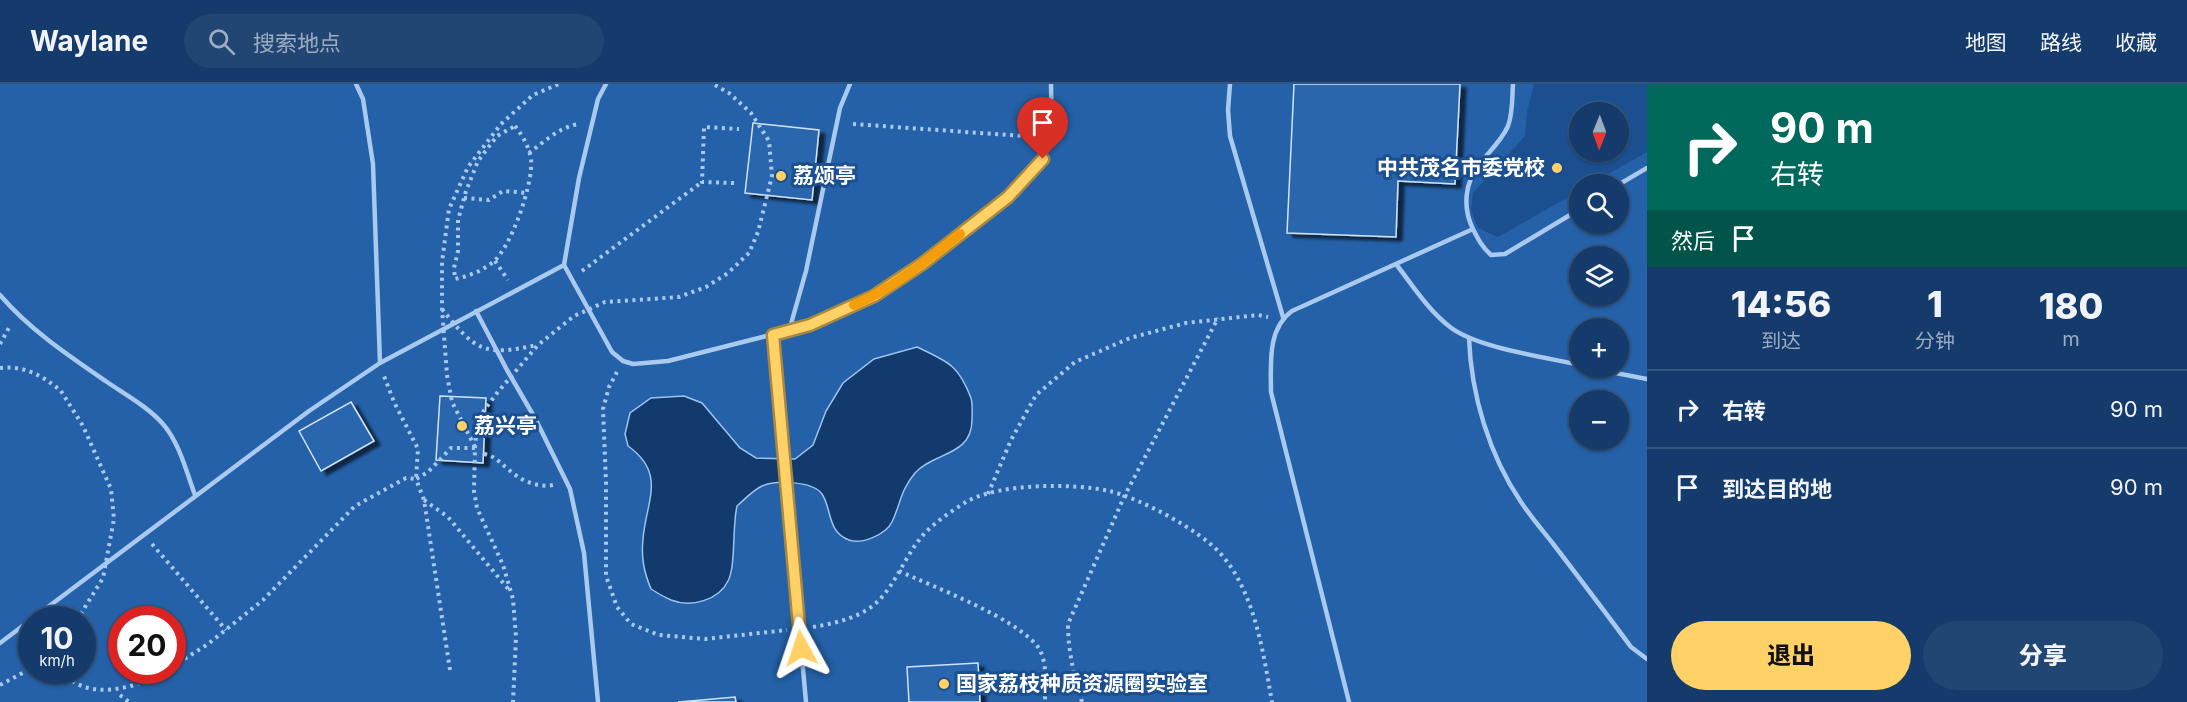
<!DOCTYPE html>
<html lang="zh">
<head>
<meta charset="utf-8">
<style>
  :root { --surface:#143b6b; --page:#214673; --text:#f1f3f6; --muted:#9dadc1; --line:#33557e; --accent:#ffd166 }
  body { margin:0; font-family:Inter,"Noto Sans SC",sans-serif; background:var(--page); color:var(--text); height:100vh; display:flex; flex-direction:column; font-size:22px; white-space:nowrap }
  * { box-sizing:border-box; margin:0 }
  p { font-size:20px; color:var(--muted) }
  .icon { flex:none; width:33px; height:33px; fill:none; stroke:currentColor; stroke-width:2; stroke-linecap:round; stroke-linejoin:round }
  .map { position:relative; flex:1; overflow:hidden }
  .details { display:flex; flex-direction:column; background:var(--surface); width:540px }
  .details>* { flex:none }
  .guide { background:#00695c; color:#fff; overflow:hidden }
  .needle { width:39px; rotate:181deg }
  .controls { position:absolute; left:1569px; top:18px; display:grid; gap:12px }
  .controls a { display:grid; place-items:center; width:60px; height:60px; border-radius:50%; background:var(--surface); box-shadow:0 2px 4px #0004,0 0 0 2px var(--line); font-size:30px }
  .speed { position:absolute; left:18px; top:522px; display:flex; gap:12px; font-size:30px; font-weight:700; text-align:center }
  .speed>* { display:grid; place-content:center; width:78px; height:78px; border-radius:50%; background:var(--surface); box-shadow:0 2px 4px #0004,0 0 0 2px var(--line); line-height:1 }
  .speed small { font-size:15px; font-weight:400 }
  .speed .limit { border:9px solid #d22; background:#fff; color:#111 }
  .pin { position:absolute; display:grid; place-items:center; width:51px; height:51px; color:#fff; margin:-62px -26px; border-radius:50% 50% 50% 0; rotate:-45deg; box-shadow:0 0 6px #0007 }
  .pin .icon { rotate:45deg }
  .me { position:absolute; width:66px; margin:-33px; rotate:355deg; stroke-linejoin:round; filter:drop-shadow(0 0 4px #0008) }
  .turn { display:flex; align-items:center; gap:21px; height:126px; padding:0 24px; font-size:27px }
  .turn .icon { width:78px; height:78px; stroke-width:2.5 }
  .turn b { display:block; font-size:42px; line-height:51px }
  .then { display:flex; align-items:center; height:57px; padding:0 24px; background:#0003; gap:12px; font-size:22px }
  .eta { display:flex; justify-content:space-evenly; align-items:center; height:102px; text-align:center }
  .eta b { font-size:36px; font-weight:800; line-height:42px }
  .button { display:flex; gap:12px; margin-top:auto; padding:12px 24px }
  .button a { flex:1; height:69px; border-radius:36px; background:var(--accent); color:#111; font-size:24px; font-weight:800; line-height:69px; text-align:center }
  .button a+a { background:var(--page); color:var(--text) }
  ul { padding:0; list-style:none }
  li { display:flex; align-items:center; gap:18px; height:78px; padding:0 24px; border-top:2px solid var(--line) }
  li div { flex:1 }
  li b { display:block; font-size:22px }
  li em { font-style:normal }
  header { display:flex; align-items:center; gap:36px; box-sizing:border-box; height:84px; padding:0 30px; background:var(--surface); border-bottom:2px solid var(--line) }
  header strong { font-size:28px }
  nav { display:flex; gap:33px; margin-inline-start:auto; font-size:21px }
  .search { width:420px; height:54px; background:var(--page); display:flex; align-items:center; gap:15px; box-sizing:border-box; padding:0 21px; border-radius:33px; color:var(--muted); font-size:22px }
  main { display:flex; flex:1; min-height:0 }
  .map>svg:first-child { display:block }
</style>
</head>
<body>
<header>
<strong>Waylane</strong>
<div class="search"><svg class="icon" aria-label="search" viewBox="0 0 24 24"><circle cx="10" cy="10" r="6"/><path d="M15 15l6 6"/></svg>搜索地点</div>
<nav><a>地图</a><a>路线</a><a>收藏</a></nav>
</header>
<main>
<div class="map">
<svg width="1647" height="618" viewBox="0 0 1647 618">
  <defs>
    <filter id="shadow"><feDropShadow dx="6" dy="4" stdDeviation="1.5" flood-color="#0009"/></filter>
  </defs>
  <rect width="100%" height="100%" fill="#1b4f8f"/>
  <!-- green -->
  <path fill="#2461a8" fill-rule="evenodd" d="M0 0H1534L1527 28 1525 52 1473 109 1471 126 1478 144 1498 153 1579 107 1580 140H1618V100H1590L1647 68V618H0ZM1580 172H1618V212H1580ZM1580 244H1618V284H1580ZM1580 316H1618V356H1580ZM32 536H82V586H32ZM122 536H172V586H122Z"/>
  <!-- water -->
  <path fill="#123a6d" stroke="#9cc4f0" stroke-width="1.5" d="M917 263C948 278 958 280 971 314 973 321 972 329 972 336 972 372 934 368 915 389 900 407 901 419 892 438 886 450 862 461 849 456 827 448 832 425 822 410 813 397 776 396 762 402 753 406 744 416 737 422 732 443 736 482 728 497 719 516 691 524 671 516 664 513 657 509 651 505 644 488 641 474 643 455 646 417 667 390 628 362L625 350 630 329 651 314 684 312 702 319 740 364 756 374 795 375 813 361 826 327 843 299 874 275Z"/>
  <!-- building -->
  <path fill="#2a66ad" stroke="#cfe3fa" stroke-width="1.5" filter="url(#shadow)" d="M1294 0H1460L1455 100 1398 97 1396 153 1287 149Z
    M753 39 819 46 812 116 745 109Z
    M440 312 486 314 483 379 436 376Z
    M351 318 374 357 321 387 299 347Z
    M978 579 980 618H909L907 583Z
    M735 613 736 618H678L702 616Z"/>
  <g fill="none" stroke-linecap="round" stroke-linejoin="round">
    <!-- path -->
    <path stroke="#a9c9ee" stroke-width="4" stroke-dasharray="3 4.5" stroke-linecap="butt" d="M853 40 1037 53
      M515 42C523 52 529 63 531 75 534 98 511 164 493 178 482 187 469 192 455 195L454 184 458 167V136L466 107 478 77 497 52Z
      M529 69C544 58 560 42 580 40
      M734 99 702 98 704 43 739 45
      M464 114 489 116 503 107 528 109
      M495 177 508 196
      M582 187 702 98
      M0 260 10 242
      M0 284C24 281 43 292 61 307
      M617 288 609 303 603 325 606 399V492L617 523 631 540 659 551 705 555 787 546
      M484 370C495 372 499 378 508 385 520 396 536 404 553 401
      M988 410 1011 356 1036 311 1075 278 1130 254 1186 239 1258 231 1268 233
      M424 416 448 433 509 506
      M152 460 226 546
      M899 487C934 503 1016 534 1038 563 1048 578 1045 601 1045 618
      M813 543C831 540 849 536 865 527 894 511 903 471 926 448 937 437 953 426 966 418 999 399 1073 399 1109 407 1140 414 1199 446 1220 469 1255 508 1263 568 1272 618
      M172 583 208 560 263 516 355 422 406 394 416 395 418 365 394 318 384 292
      M62 586C83 618 136 606 166 586
      M450 586 424 416 416 395 428 388 451 364H475L474 407 477 424 503 481 513 515 516 553 513 618
      M0 601 32 584
      M120 611 129 618
      M1082 618C1074 591 1068 568 1068 540L1124 413 1218 234"/>
    <!-- service -->
    <path stroke="#a9c9ee" stroke-width="4.5" d="M356 0 363 15 373 80 380 279
      M606 0 598 15 579 94 564 181 612 268 623 277 633 280 668 277 810 241 874 212 922 180 1008 113 1043 75 1052 54 1051 0
      M1230 0 1228 26 1230 52 1283 233
      M1513 0C1512 13 1513 29 1508 42 1502 56 1490 67 1480 79 1465 98 1462 123 1473 145 1478 155 1482 163 1491 171L1505 170 1580 125
      M1618 101 1647 84
      M1396 180C1413 202 1428 226 1450 243 1477 264 1545 273 1580 281
      M0 211C30 246 69 272 107 298 126 311 148 323 163 340 180 360 186 387 195 411
      M476 227 507 286 536 336 570 405 584 469 598 618
      M789 247 806 187 840 24 850 0
      M773 251 806 618
      M1469 254C1471 310 1489 371 1521 418 1531 433 1543 447 1554 461 1580 495 1606 529 1631 563L1647 575
      M1590 284 1647 295
      M0 559 309 327 380 279 564 181
      M1349 618 1271 308C1271 280 1267 245 1292 227L1473 145"/>
    <!-- path-bridge -->
    <path stroke="#a9c9ee" stroke-width="4" stroke-dasharray="3 4.5" stroke-linecap="butt" d="M442 225C475 266 483 273 537 261
      M61 307 83 342 111 405 114 435 103 494 77 536
      M475 363 452 318 447 291 442 225V178L449 125 468 83 501 40 533 11 559 0
      M475 364 477 336 497 309 538 261 574 232 605 218 679 213 706 203 728 189 749 169 758 148 772 92 769 57 751 29 729 9 713 0"/>
  </g>
  <g fill="none" stroke-linecap="round" stroke-linejoin="round">
    <!-- route casing -->
    <g stroke="#a68842" stroke-width="15">
      <path id="route" d="M801 564 773 251 810 241 874 212 922 180 1008 113 1043 75"/>
    </g>
    <!-- route -->
    <use href="#route" stroke="#ffd166" stroke-width="10"/>
    <!-- slow -->
    <path stroke="#f59e0b" stroke-width="10" d="M854 221C893 204 926 177 960 150"/>
  </g>
  <!-- markers -->
  <g fill="#ffd166" stroke="#1b4f8f" stroke-width="2">
    <circle cx="1557" cy="84" r="6"/>
    <circle cx="781" cy="92" r="6"/>
    <circle cx="462" cy="342" r="6"/>
    <circle cx="944" cy="600" r="6"/>
  </g>
  <g text-anchor="middle" stroke-width="6" stroke-linejoin="round" paint-order="stroke">
    <!-- poi labels -->
    <g font-size="21" font-weight="bold" fill="#fff" stroke="#1b4f8f" text-anchor="start">
      <text x="1545" y="91" text-anchor="end">中共茂名市委党校</text>
      <text x="793" y="99">荔颂亭</text>
      <text x="474" y="349">荔兴亭</text>
      <text x="956" y="607">国家荔枝种质资源圈实验室</text>
    </g>
  </g>
</svg>
<div class="controls">
<a><svg class="needle" viewBox="-14 -14 28 28"><path d="M0-13l5 13h-10z" fill="#e53935"/><path d="M0 13l5-13h-10z" fill="#9dadc1"/></svg></a>
<a><svg class="icon" aria-label="search" viewBox="0 0 24 24"><circle cx="10" cy="10" r="6"/><path d="M15 15l6 6"/></svg></a>
<a><svg class="icon" aria-label="layers" viewBox="0 0 24 24"><path d="M12 4l9 5-9 5-9-5zM3 14l9 5 9-5"/></svg></a>
<a>+</a>
<a>−</a>
</div>
<div class="speed"><div>10<small>km/h</small></div><div class="limit">20</div></div>
<div class="pin" style="left:1043px;top:75px;background:#d93025"><svg class="icon" aria-label="arrive" viewBox="0 0 24 24"><path d="M6 21V4h12l-3 4 3 4H6"/></svg></div>
<svg class="me" style="left:801px;top:564px" viewBox="-20 -20 40 40"><path d="M0-17L14 15 0 8-14 15z" fill="#ffd166" stroke="#fff" stroke-width="4"/></svg>
</div>
<section class="details">
<div class="guide">
<div class="turn"><svg class="icon" aria-label="right" viewBox="0 0 24 24"><path d="M7 20v-9h11M14 6l5 5-5 5"/></svg><div><b>90 m</b>右转</div></div>
<div class="then">然后<svg class="icon" aria-label="arrive" viewBox="0 0 24 24"><path d="M6 21V4h12l-3 4 3 4H6"/></svg></div>
</div>
<div class="eta">
<div><b>14:56</b><p>到达</p></div>
<div><b>1</b><p>分钟</p></div>
<div><b>180</b><p>m</p></div>
</div>
<ul>
<li><svg class="icon" aria-label="right" viewBox="0 0 24 24"><path d="M7 20v-9h11M14 6l5 5-5 5"/></svg><div><b>右转</b></div><em>90 m</em></li>
<li><svg class="icon" aria-label="arrive" viewBox="0 0 24 24"><path d="M6 21V4h12l-3 4 3 4H6"/></svg><div><b>到达目的地</b></div><em>90 m</em></li>
</ul>
<div class="button"><a>退出</a><a>分享</a></div>
</section>
</main>
</body>
</html>
